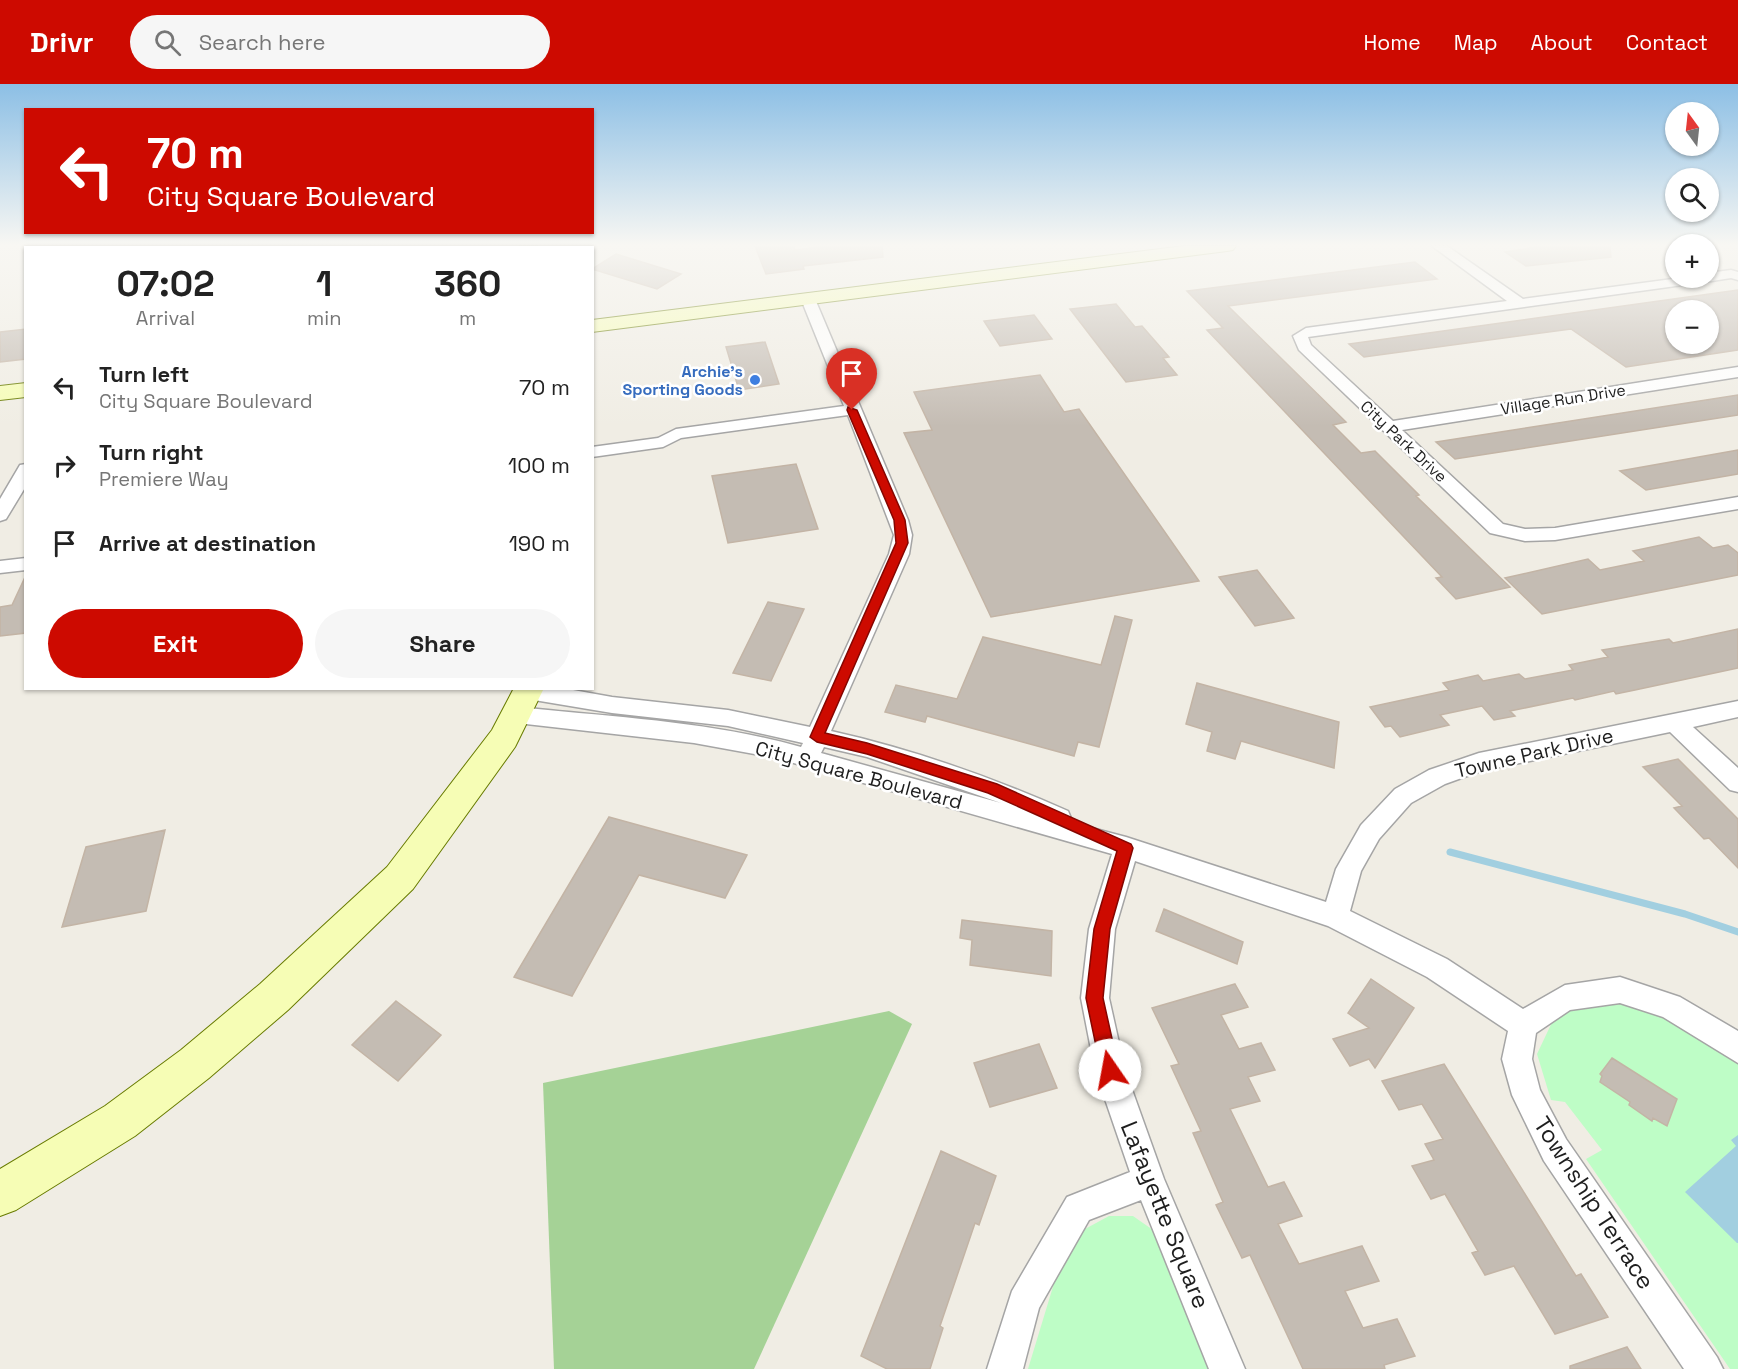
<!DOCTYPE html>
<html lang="en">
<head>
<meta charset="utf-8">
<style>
  :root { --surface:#fff; --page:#f6f6f6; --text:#222; --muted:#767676; --accent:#cd0a00 }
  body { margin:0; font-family:"Space Grotesk",sans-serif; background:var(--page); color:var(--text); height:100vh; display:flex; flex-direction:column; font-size:22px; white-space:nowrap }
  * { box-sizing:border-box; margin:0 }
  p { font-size:20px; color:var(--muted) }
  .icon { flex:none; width:33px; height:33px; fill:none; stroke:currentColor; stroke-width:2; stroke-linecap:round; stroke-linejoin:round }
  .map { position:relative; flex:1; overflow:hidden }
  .panel { position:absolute; left:24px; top:162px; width:570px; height:444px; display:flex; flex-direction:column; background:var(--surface); border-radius:0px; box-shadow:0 2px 4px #0004 }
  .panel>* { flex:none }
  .top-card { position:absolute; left:24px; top:24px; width:570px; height:126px; border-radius:0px; box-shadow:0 2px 4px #0004; background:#cd0a00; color:#fff; overflow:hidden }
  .needle { width:39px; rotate:345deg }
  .tools { position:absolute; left:1665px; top:18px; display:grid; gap:12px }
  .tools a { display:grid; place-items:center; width:54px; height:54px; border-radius:50%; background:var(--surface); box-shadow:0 2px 4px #0004; font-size:30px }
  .pin { position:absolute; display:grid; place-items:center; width:51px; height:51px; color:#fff; margin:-62px -26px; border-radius:50% 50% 50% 0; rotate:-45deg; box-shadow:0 0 6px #0007 }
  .pin .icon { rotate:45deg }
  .me { position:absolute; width:66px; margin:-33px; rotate:348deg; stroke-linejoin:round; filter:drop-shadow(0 0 4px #0008) }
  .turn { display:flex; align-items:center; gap:21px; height:126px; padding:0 24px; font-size:27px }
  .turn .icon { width:78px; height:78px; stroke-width:2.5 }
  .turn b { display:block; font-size:42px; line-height:51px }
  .eta { display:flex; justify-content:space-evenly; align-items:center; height:102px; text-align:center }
  .eta b { font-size:36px; font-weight:800; line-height:42px }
  .button { display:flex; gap:12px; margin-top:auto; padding:12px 24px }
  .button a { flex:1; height:69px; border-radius:36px; background:var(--accent); color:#fff; font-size:24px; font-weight:800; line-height:69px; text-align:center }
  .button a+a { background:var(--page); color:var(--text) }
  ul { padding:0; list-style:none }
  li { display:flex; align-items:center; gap:18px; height:78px; padding:0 24px }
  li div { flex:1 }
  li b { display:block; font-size:22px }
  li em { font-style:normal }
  header { display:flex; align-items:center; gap:36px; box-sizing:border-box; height:84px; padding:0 30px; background:var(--accent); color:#fff }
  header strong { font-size:28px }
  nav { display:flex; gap:33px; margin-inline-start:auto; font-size:21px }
  .search { width:420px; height:54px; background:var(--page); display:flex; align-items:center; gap:15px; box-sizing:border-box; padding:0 21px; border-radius:33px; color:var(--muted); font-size:22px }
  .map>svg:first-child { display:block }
</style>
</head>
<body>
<header>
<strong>Drivr</strong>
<div class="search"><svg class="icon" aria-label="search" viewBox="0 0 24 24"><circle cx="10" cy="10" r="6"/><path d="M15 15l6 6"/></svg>Search here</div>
<nav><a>Home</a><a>Map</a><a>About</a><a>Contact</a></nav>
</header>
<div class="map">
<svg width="1738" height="1285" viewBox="0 0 1738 1285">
  <rect width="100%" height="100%" fill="#f0ede4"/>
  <!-- forest -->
  <path fill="#a5d296" d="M889 927 912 940 754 1285H554L543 999Z"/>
  <!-- park -->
  <path fill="#befdc6" d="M1626 916 1657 926 1738 977V1285H1730L1586 1075 1602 1066 1565 1018 1551 1016 1537 970 1555 932 1581 919Z
    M1109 1132H1133L1153 1146 1209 1285H1028L1062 1173 1085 1145Z"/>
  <!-- water -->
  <path fill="#a2cfe0" d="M1738 1051V1159H1737L1685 1108 1736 1062 1731 1056Z"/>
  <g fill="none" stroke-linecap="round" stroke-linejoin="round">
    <!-- stream -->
    <path stroke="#a2cfe0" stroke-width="7" d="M1450 768 1685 830 1738 848"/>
  </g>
  <!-- building -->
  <path fill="#c4bcb3" stroke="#c3b4a5" stroke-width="1.5" fill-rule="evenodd" d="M755 162H794L795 166 828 162H882L883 173 803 182 804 185 766 190Z
    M1543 162H1610L1611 173 1526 182 1505 168Z
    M616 170 681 190 657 205 592 185Z
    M1415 178 1437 195 1228 222 1346 338 1333 341 1361 369 1375 367 1419 411 1416 412 1510 503 1456 515 1436 494 1442 493 1207 246 1223 244 1187 207Z
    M1738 206V266L1626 283 1571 245 1364 273 1349 260ZM1676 226H1708V260H1676Z
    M1116 220 1135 243 1142 242 1169 273 1163 274 1177 291 1126 298 1070 225Z
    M1034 231 1052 255 1000 262 984 237Z
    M26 245V275L0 278V248Z
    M765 258 779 300 739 306 726 263Z
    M1040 291 1064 328 1079 325 1199 497 991 533 904 349 932 346 914 308Z
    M1738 311V331L1455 375 1436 358Z
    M1738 366V390L1646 406 1620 387Z
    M796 380 818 445 728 459 712 392Z
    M1699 453 1713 464 1728 461 1738 469V491L1542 530 1505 494 1588 475 1600 486 1644 477 1633 467Z
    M1257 486 1294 534 1255 542 1219 493Z
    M26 491V549L0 552V523L12 521Z
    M768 518 804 525 771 597 733 589Z
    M1115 532 1132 536 1099 663 1078 658 1074 672 927 632 925 638 885 628 896 601 957 615 983 553 1101 581Z
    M1738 545V584L1635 606 1616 610 1614 607 1575 616 1573 614 1510 627 1515 632 1494 636 1482 622 1440 631 1449 641 1400 653 1391 642 1385 643 1370 623 1449 606 1443 599 1478 591 1483 597 1519 590 1525 595 1573 586 1569 581 1608 573 1602 566 1669 555 1673 559Z
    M1197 599 1339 638 1334 684 1241 657 1235 675 1207 667 1212 648 1186 640Z
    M1678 675 1738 735V784L1709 754 1704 755 1674 724 1682 722 1643 683Z
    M609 733 747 771 725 814 639 791 572 912 514 893Z
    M165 746 146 827 62 843 86 763Z
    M1164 825 1243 858 1237 880 1156 847Z
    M962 836 1052 847 1051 892 970 881 972 856 960 854Z
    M1371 895 1414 924 1375 984 1369 975 1350 982 1333 955 1369 944 1348 929Z
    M1235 900 1248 923 1221 931 1239 965 1261 959 1275 986 1248 993 1260 1017 1230 1025 1268 1103 1284 1098 1302 1132 1278 1140 1299 1180 1362 1162 1379 1197 1345 1207 1363 1244 1397 1235 1415 1272 1384 1281 1385 1285H1303L1250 1171 1242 1174 1216 1121 1223 1118 1193 1049 1201 1047 1171 982 1179 980 1152 924Z
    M396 917 441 951 398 997 352 961Z
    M1039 960 1057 1004 990 1023 974 979Z
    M1612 974 1677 1015 1667 1042 1653 1034 1652 1037 1629 1021 1630 1018 1600 998 1602 992 1600 990Z
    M1444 980 1576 1192 1581 1190 1608 1233 1555 1250 1514 1182 1485 1191 1472 1169 1478 1167 1445 1110 1431 1115 1412 1082 1434 1076 1425 1060 1443 1055 1422 1020 1399 1026 1382 997Z
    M941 1067 996 1092 979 1141 975 1139 940 1242 943 1244 930 1285H887L861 1272Z
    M1627 1263 1641 1285H1570V1282Z"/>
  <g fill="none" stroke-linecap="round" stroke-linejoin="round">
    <!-- street casing -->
    <g stroke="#a5a5a5" stroke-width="3">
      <path id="street" d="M1432 162H1447L1523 215 1680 194H1708V189L1731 186 1738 188V196L1731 194 1712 197 1308 253 1311 261 1393 337 1738 283V293L1402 346 1503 440 1525 445 1555 444 1738 413V425L1555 456 1525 457 1490 449 1299 266 1293 252 1306 244 1507 217Z
        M808 211 815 215 908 436 912 451 909 470 831 647C912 665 991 693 1068 727L1071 734 1069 738 1126 753 1326 818 1336 785 1361 741 1395 705 1429 686 1479 669 1738 617V633L1693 643 1738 684V708L1730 706 1670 648 1481 687 1445 700 1411 719 1379 755 1361 787 1350 827 1447 875 1523 925 1565 901 1620 893 1680 913 1738 947V979L1663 933 1620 919 1570 926 1536 949 1532 975 1540 1006 1566 1055 1717 1273 1723 1285H1684L1544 1077 1512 1011 1502 975 1508 947 1427 893 1328 842 1135 777 1115 845 1109 914 1125 986 1164 1095 1245 1285H1209L1141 1116 1089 1136 1039 1224 1023 1285H987L1012 1207 1067 1113 1130 1088 1095 986 1081 914 1089 845 1112 770 776 674 694 659 517 639 509 637 506 631 509 625 517 623C612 633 709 637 801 663L803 659 728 642 612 629 528 615 520 613 517 607 518 604H562L612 613 728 626 810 643 889 470 894 451 848 331 681 354 663 363 592 373V363L658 354 676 345 844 322 801 215ZM824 663 867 673 1001 719 821 669Z
        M26 380V402L6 435 0 437V415L20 381Z
        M26 474V486L0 489V477Z"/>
    </g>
    <!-- secondary casing -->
    <g stroke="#687b00" stroke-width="2">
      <path id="secondary" d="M519 162H537V164H519Z
        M1184 162H1236L1233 166 1227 167 592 248V236Z
        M26 299V313L0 316V302Z
        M514 604H544L515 663 413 805 288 926 209 994 135 1052 16 1126 0 1132V1085L105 1022 181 966 260 900 387 783 492 646Z"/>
    </g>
    <!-- street -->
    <use href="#street" fill="#fff" fill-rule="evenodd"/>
    <!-- secondary -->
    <use href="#secondary" fill="#f6fdb5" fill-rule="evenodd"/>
  </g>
  <!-- sky -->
  <linearGradient id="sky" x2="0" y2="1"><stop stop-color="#8cbfe5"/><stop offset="0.47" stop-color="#f8f7f3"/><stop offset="1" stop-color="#f8f7f3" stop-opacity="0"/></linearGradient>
  <rect width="1738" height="342" fill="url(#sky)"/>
  <!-- route -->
  <path fill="#cd0a00" stroke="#850600" stroke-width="1.5" d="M848 323 857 326 905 436 908 459 825 649 867 659 997 700 1131 760 1133 764 1110 845 1103 914 1119 986 1117 993 1110 995 1104 993 1101 986 1086 914 1094 845 1117 767 988 709 867 670 817 658 810 653 896 459 894 436 847 326Z"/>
  <!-- markers -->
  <circle fill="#3f7fe0" stroke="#fff" stroke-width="2" cx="755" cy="296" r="6"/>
  <g text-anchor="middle" stroke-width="5" stroke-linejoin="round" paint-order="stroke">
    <!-- far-shop labels -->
    <g font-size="16" font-weight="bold" fill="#366cbe" stroke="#fff" text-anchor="end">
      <text x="743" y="293">Archie's<tspan x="743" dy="18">Sporting Goods</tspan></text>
    </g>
    <!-- far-street labels -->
    <g font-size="16" fill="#1e1e1e" stroke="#fff">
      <text transform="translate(1563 315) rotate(-9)" y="6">Village Run Drive</text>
      <text transform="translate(1404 357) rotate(43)" y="6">City Park Drive</text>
    </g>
    <!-- street labels -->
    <g font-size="20" fill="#1e1e1e" stroke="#fff">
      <text transform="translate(1534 669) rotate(-13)" y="7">Towne Park Drive</text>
      <text transform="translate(859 691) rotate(15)" y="7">City Square Boulevard</text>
    </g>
    <!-- near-street labels -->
    <g font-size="24" fill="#1e1e1e" stroke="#fff">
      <text transform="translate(1594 1119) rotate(57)" y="8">Township Terrace</text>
      <text transform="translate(1165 1131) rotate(68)" y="8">Lafayette Square</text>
    </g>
  </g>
</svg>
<div class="tools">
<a><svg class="needle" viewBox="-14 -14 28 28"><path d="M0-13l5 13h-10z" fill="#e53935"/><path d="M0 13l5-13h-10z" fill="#767676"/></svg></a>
<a><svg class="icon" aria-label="search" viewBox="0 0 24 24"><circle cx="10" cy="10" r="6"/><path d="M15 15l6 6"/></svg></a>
<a>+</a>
<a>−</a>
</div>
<div class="pin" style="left:852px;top:326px;background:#d93025"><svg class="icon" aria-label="arrive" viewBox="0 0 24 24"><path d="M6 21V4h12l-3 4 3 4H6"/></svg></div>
<svg class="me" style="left:1110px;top:986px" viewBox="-20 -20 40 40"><circle r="19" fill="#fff"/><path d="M0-13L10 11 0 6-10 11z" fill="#cd0a00"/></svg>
<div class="top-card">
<div class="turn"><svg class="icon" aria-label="left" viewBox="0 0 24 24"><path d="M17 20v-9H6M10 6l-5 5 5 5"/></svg><div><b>70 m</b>City Square Boulevard</div></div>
</div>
<section class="panel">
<div class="eta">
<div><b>07:02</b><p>Arrival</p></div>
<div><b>1</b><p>min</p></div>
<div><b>360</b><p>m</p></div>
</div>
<ul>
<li><svg class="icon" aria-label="left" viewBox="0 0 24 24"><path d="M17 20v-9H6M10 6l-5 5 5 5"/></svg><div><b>Turn left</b><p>City Square Boulevard</p></div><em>70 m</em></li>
<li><svg class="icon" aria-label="right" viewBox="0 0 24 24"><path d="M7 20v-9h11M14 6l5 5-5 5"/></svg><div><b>Turn right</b><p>Premiere Way</p></div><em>100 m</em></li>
<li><svg class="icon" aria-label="arrive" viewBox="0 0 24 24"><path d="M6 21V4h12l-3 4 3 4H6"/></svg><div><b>Arrive at destination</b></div><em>190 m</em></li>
</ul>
<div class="button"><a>Exit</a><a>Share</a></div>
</section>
</div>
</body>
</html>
